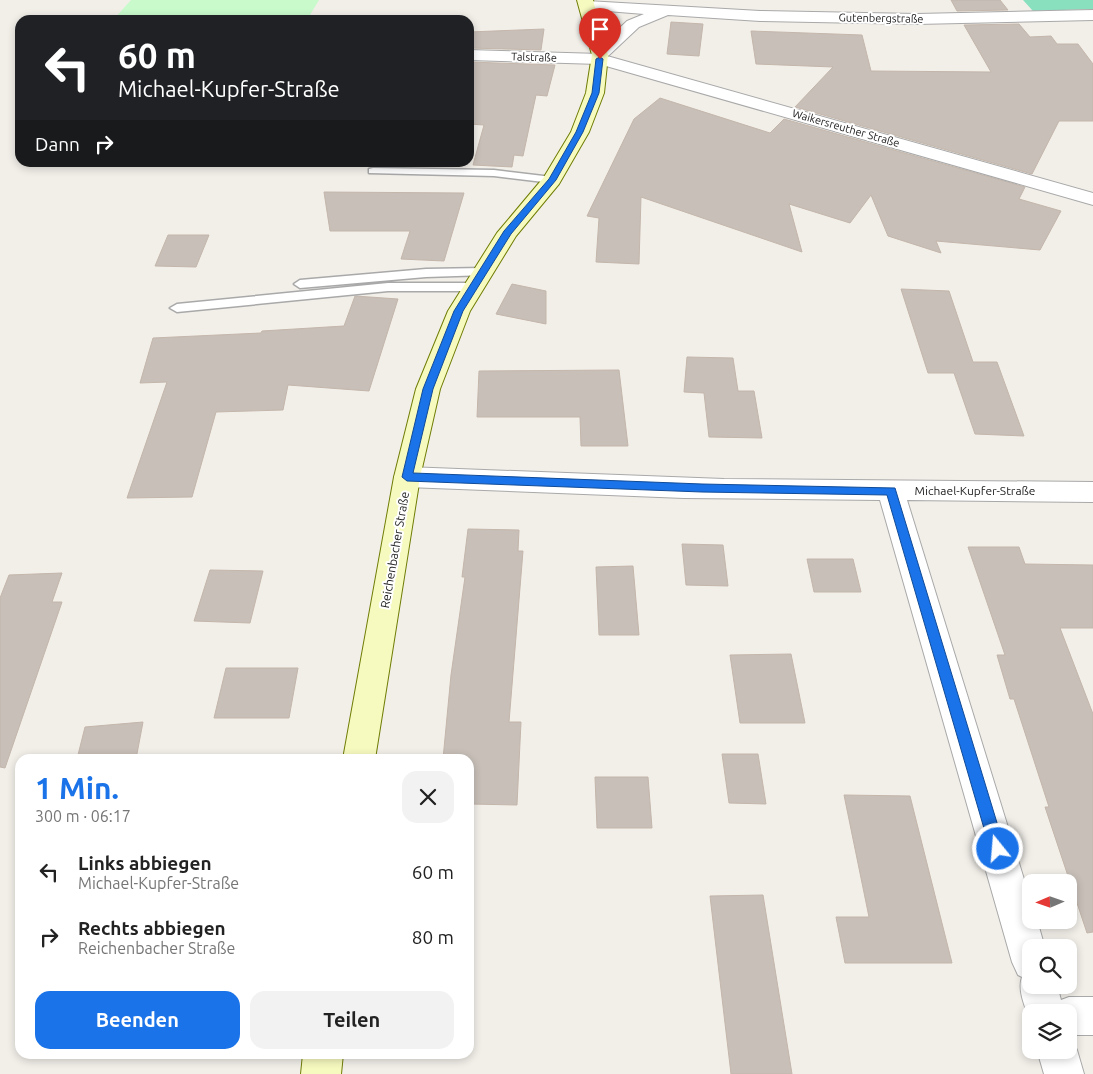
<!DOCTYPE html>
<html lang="de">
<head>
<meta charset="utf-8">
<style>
  :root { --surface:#fff; --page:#f2f2f2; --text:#222; --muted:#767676; --accent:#1a73e8 }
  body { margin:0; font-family:Ubuntu,sans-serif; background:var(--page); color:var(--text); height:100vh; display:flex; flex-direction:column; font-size:19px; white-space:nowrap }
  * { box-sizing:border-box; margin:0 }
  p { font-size:16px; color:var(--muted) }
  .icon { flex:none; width:28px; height:28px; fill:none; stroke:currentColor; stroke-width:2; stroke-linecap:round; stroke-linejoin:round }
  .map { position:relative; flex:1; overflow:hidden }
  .drawer { position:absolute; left:15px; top:754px; width:459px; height:305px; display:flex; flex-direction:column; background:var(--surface); border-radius:15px; box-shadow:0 2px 8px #0003 }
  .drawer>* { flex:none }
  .top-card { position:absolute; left:15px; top:15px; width:459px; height:152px; border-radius:15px; box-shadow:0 2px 8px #0003; background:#202124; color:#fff; overflow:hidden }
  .needle { width:32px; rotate:268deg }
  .tools { position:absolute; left:1022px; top:874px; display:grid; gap:10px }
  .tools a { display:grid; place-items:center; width:55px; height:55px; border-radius:10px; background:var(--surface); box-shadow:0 2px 8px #0003; font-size:25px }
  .pin { position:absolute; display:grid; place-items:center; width:42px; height:42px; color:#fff; margin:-51px -21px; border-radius:50% 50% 50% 0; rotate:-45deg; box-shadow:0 0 5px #0007 }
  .pin .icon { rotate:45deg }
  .me { position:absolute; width:55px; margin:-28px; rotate:343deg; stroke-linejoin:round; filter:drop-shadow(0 0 4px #0008) }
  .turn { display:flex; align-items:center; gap:18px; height:105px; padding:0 20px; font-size:22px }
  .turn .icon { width:65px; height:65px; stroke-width:2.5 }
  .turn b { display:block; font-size:35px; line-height:42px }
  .then { display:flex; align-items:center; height:48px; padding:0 20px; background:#0003; gap:10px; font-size:19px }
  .round { display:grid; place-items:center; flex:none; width:52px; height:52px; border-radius:15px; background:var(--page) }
  .summary { display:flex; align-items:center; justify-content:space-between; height:85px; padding:0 20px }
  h1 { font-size:30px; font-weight:700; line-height:38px; color:var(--accent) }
  .action { display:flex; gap:10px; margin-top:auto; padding:10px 20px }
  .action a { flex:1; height:58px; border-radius:15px; background:var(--accent); color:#fff; font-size:20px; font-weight:700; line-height:58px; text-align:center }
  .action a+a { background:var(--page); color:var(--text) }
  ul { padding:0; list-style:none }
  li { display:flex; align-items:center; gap:15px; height:65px; padding:0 20px }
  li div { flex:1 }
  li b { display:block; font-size:19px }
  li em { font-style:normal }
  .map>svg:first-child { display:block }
</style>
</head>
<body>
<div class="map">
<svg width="1093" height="1074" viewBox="0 0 1093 1074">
  <rect width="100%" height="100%" fill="#f2efe9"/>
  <!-- park -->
  <path fill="#c8facc" d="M131 0H319L307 20H113Z"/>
  <!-- pitch -->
  <path fill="#88e0be" d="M1023 0H1093V9L1033 11Z"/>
  <!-- building -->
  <path fill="#c7bfb8" stroke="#c4b6ab" d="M951 0H1000L1008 10 957 11Z
    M671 22 703 24 699 56 667 54Z
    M1019 24 1030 37 1051 36 1057 44H1078L1093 64V121H1059L1032 174 795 107 833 67 756 64 751 31 862 35 871 71 991 72 964 25Z
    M544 29 541 50 469 48V32Z
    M469 62 555 65 547 96 536 95 523 156 514 155 512 167 473 165 484 125 469 124Z
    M660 98 770 133 784 119 1025 187 1019 199 1061 211 1040 250 936 241 941 253 888 236 871 195 850 223 789 204 802 252 641 197 639 264 596 262 599 218 587 216 634 119Z
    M324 192 464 193 444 261 401 259 410 231H330Z
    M168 235H209L196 267 155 266Z
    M512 284 546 291V324L496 314Z
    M901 289 949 291 973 362H997L1024 436 975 434 954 373H928Z
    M355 296 398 299 369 391 288 385 283 410 216 412 192 497 127 498 167 382 140 383 153 338 261 333 262 331 344 326Z
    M687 357 733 358 738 391H754L762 438 709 437 704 393 684 392Z
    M619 370 628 446H581L580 417H477L479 371Z
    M468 529 519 530 518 551H523L509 722H521L517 805 469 804V759H443L451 675 465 577H462Z
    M682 544 723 545 728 586 686 585Z
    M968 547H1019L1025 564 1093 565V628H1060L1093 714V932L1087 933 1045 807H1049L1014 699H1010L997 655H1005Z
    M807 559H853L861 592H814Z
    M633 566 639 635H599L596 567Z
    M210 570 263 571 250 623 194 621Z
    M62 573 52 602H62L5 768 0 767V598L9 575Z
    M791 654 805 723H740L730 655Z
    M226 668H298L289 718H214Z
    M143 722 136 759H77L85 727Z
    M722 754H758L766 804 729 803Z
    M595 777H648L652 828H597Z
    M844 795 910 796 952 963H845L836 917H869Z
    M763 895 792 1074H731L710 896Z"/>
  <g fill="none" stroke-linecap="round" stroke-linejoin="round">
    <!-- service casing -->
    <g stroke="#a9a9a9" stroke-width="3">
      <path id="service" d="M373 168 494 170 552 177 558 180 552 183 494 176 369 173V169Z
        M483 268 487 269 489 272 487 275 426 277 300 288 294 284 300 280 426 269Z
        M388 283H474L480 287 474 291H388L177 312 170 308 177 304Z"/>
    </g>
    <!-- minor casing -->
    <g stroke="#a9a9a9" stroke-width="2">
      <path id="minor" d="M469 50 600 54 1093 193V205L599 64 469 60Z
        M407 467 724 479 1093 482V502L907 500 1031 902V920H1037L1045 948H1031V985H1057L1061 1000 1069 997H1093V1035H1069V1012H1031V1023C1026 1009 1017 991 1022 977L1018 975 1012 962 880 500 684 498 407 487 398 484 394 477 398 470Z
        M1069 1035 1077 1050 1084 1074H1044L1037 1050H1069Z"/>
    </g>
    <!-- tertiary casing -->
    <g stroke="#a9a9a9" stroke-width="2">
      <path id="tertiary" d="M587 1 760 11 917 14 1093 10V20L917 24 760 21 668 15 639 27 606 58 600 60 592 55 594 52 627 21 644 14 582 9 579 6 582 3Z"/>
    </g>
    <!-- secondary casing -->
    <g stroke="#707d05" stroke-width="2">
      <path id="secondary" d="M577 0H593L608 55 604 93 589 132 559 184 516 236 470 311 440 389 420 477 375 759H343L394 477 416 389 448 311 497 233 544 177 571 132 586 93 592 55Z
        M303 1054H343L341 1074H301Z"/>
    </g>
    <!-- service -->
    <use href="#service" fill="#fff" fill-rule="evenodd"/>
    <!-- minor -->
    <use href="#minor" fill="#fff" fill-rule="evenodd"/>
    <!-- tertiary -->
    <use href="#tertiary" fill="#fff" fill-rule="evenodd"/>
    <!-- secondary -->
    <use href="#secondary" fill="#f7fabf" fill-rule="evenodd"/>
  </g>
  <!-- route -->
  <path fill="#1a73e8" stroke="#114b97" d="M600 57 603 59 599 93 583 132 556 180 511 234 463 311 433 389 413 473 702 484 895 488 1005 849 1003 854 998 856 993 854 990 849 887 495 702 492 407 481 402 477 423 389 454 311 504 231 549 179 576 132 592 93 596 59Z"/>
  <g text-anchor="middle" stroke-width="4" stroke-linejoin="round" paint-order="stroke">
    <!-- far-street labels -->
    <g font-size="11" fill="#222" stroke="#fff">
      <text transform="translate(881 18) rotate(1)" y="4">Gutenbergstraße</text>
      <text transform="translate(534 57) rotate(2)" y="4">Talstraße</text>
      <text transform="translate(846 128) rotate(16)" y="4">Waikersreuther Straße</text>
    </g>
    <!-- street labels -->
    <g font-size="12" fill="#222" stroke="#fff">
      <text x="975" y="495">Michael-Kupfer-Straße</text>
      <text transform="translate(395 550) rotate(-80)" y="4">Reichenbacher Straße</text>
    </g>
  </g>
</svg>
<div class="tools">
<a><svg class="needle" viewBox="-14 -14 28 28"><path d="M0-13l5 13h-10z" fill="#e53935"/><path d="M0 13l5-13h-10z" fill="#767676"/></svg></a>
<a><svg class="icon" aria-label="search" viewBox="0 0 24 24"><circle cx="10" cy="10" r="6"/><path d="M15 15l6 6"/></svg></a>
<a><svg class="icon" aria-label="layers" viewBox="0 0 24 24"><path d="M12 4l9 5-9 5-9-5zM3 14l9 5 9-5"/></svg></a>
</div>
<div class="pin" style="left:600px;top:59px;background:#d93025"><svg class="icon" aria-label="arrive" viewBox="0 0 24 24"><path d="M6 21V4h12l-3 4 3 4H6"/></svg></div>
<svg class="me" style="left:998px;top:849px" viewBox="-20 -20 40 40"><circle r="17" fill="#1a73e8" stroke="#fff" stroke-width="3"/><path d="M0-11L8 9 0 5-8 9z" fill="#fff"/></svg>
<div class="top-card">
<div class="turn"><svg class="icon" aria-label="left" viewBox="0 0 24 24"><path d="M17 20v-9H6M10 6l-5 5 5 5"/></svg><div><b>60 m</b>Michael-Kupfer-Straße</div></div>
<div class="then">Dann<svg class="icon" aria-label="right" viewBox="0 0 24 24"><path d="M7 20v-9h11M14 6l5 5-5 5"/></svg></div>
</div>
<section class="drawer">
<div class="summary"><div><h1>1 Min.</h1><p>300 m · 06:17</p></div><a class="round"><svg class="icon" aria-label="close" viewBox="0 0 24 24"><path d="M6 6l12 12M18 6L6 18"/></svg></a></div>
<ul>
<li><svg class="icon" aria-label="left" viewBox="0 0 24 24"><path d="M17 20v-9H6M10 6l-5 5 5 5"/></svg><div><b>Links abbiegen</b><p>Michael-Kupfer-Straße</p></div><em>60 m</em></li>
<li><svg class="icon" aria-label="right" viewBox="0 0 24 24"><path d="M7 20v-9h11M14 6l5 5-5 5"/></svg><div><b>Rechts abbiegen</b><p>Reichenbacher Straße</p></div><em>80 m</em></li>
</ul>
<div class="action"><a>Beenden</a><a>Teilen</a></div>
</section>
</div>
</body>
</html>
